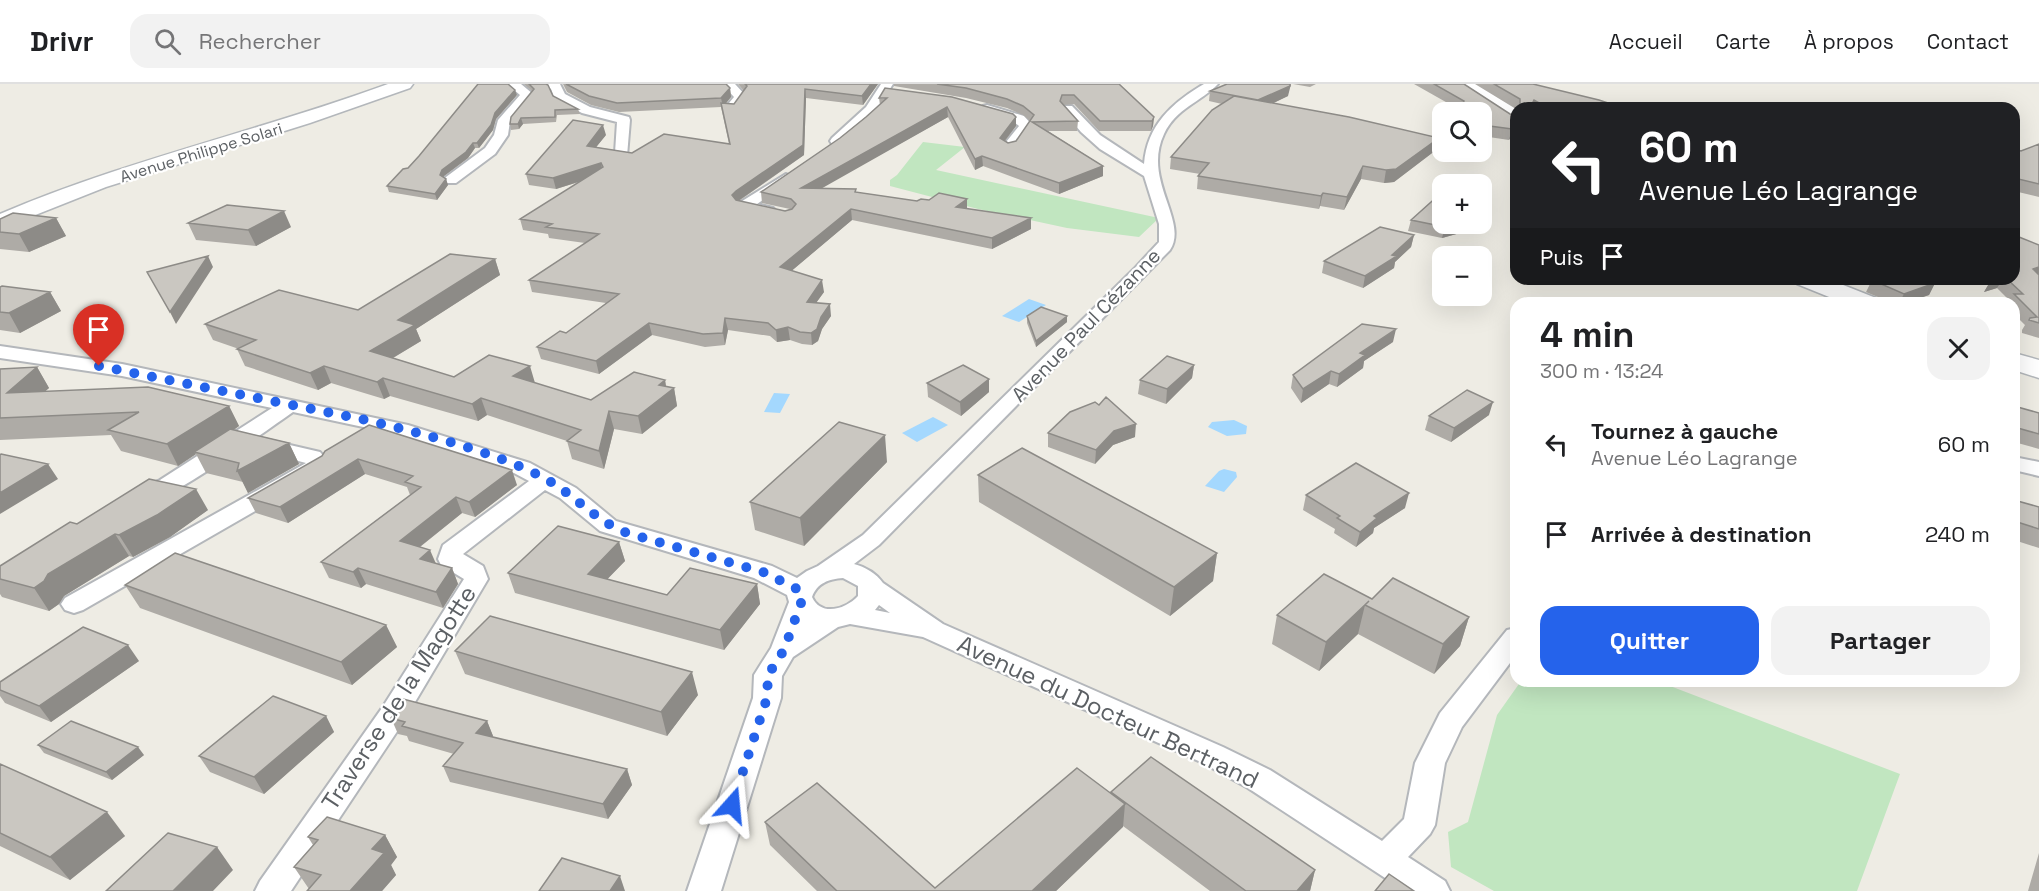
<!DOCTYPE html>
<html lang="fr">
<head>
<meta charset="utf-8">
<style>
  :root { --surface:#fff; --page:#f2f2f2; --text:#202124; --muted:#757577; --line:#e0e0e0; --accent:#2563eb }
  body { margin:0; font-family:"Space Grotesk",sans-serif; background:var(--page); color:var(--text); height:100vh; display:flex; flex-direction:column; font-size:22px; white-space:nowrap }
  * { box-sizing:border-box; margin:0 }
  p { font-size:20px; color:var(--muted) }
  .icon { flex:none; width:33px; height:33px; fill:none; stroke:currentColor; stroke-width:2; stroke-linecap:round; stroke-linejoin:round }
  .map { position:relative; flex:1; overflow:hidden }
  .sheet { position:absolute; left:1510px; top:213px; width:510px; height:390px; display:flex; flex-direction:column; background:var(--surface); border-radius:18px; box-shadow:0 6px 24px #0002 }
  .sheet>* { flex:none }
  .guide { position:absolute; left:1510px; top:18px; width:510px; height:183px; border-radius:18px; box-shadow:0 6px 24px #0002; background:#202124; color:#fff; overflow:hidden }
  .controls { position:absolute; left:1432px; top:18px; display:grid; gap:12px }
  .controls a { display:grid; place-items:center; width:60px; height:60px; border-radius:12px; background:var(--surface); box-shadow:0 6px 24px #0002; font-size:30px }
  .pin { position:absolute; display:grid; place-items:center; width:51px; height:51px; color:#fff; margin:-62px -26px; border-radius:50% 50% 50% 0; rotate:-45deg; box-shadow:0 0 6px #0007 }
  .pin .icon { rotate:45deg }
  .me { position:absolute; width:66px; margin:-33px; rotate:18deg; stroke-linejoin:round; filter:drop-shadow(0 0 4px #0008) }
  .turn { display:flex; align-items:center; gap:21px; height:126px; padding:0 30px; font-size:27px }
  .turn .icon { width:78px; height:78px; stroke-width:2.5 }
  .turn b { display:block; font-size:42px; line-height:51px }
  .then { display:flex; align-items:center; height:57px; padding:0 30px; background:#0003; gap:12px; font-size:22px }
  .round { display:grid; place-items:center; flex:none; width:63px; height:63px; border-radius:18px; background:var(--page) }
  .headline { display:flex; align-items:center; justify-content:space-between; height:102px; padding:0 30px }
  h1 { font-size:36px; font-weight:700; line-height:45px }
  .cta { display:flex; gap:12px; margin-top:auto; padding:12px 30px }
  .cta a { flex:1; height:69px; border-radius:18px; background:var(--accent); color:#fff; font-size:24px; font-weight:700; line-height:69px; text-align:center }
  .cta a+a { background:var(--page); color:var(--text) }
  ul { padding:0; list-style:none }
  li { display:flex; align-items:center; gap:18px; height:90px; padding:0 30px }
  li div { flex:1 }
  li b { display:block; font-size:22px }
  li em { font-style:normal }
  header { display:flex; align-items:center; gap:36px; box-sizing:border-box; height:84px; padding:0 30px; background:var(--surface); border-bottom:2px solid var(--line) }
  header strong { font-size:28px }
  nav { display:flex; gap:33px; margin-inline-start:auto; font-size:21px }
  .search { width:420px; height:54px; background:var(--page); display:flex; align-items:center; gap:15px; box-sizing:border-box; padding:0 21px; border-radius:18px; color:var(--muted); font-size:22px }
  .map>svg:first-child { display:block }
</style>
</head>
<body>
<header>
<strong>Drivr</strong>
<div class="search"><svg class="icon" aria-label="search" viewBox="0 0 24 24"><circle cx="10" cy="10" r="6"/><path d="M15 15l6 6"/></svg>Rechercher</div>
<nav><a>Accueil</a><a>Carte</a><a>À propos</a><a>Contact</a></nav>
</header>
<div class="map">
<svg width="2039" height="807" viewBox="0 0 2039 807">
  <rect width="100%" height="100%" fill="#eeece4"/>
  <!-- green -->
  <path fill="#c1e6c0" d="M923 58 965 63 936 86 1159 134 1139 153 1067 144 978 125 890 102V96L897 91Z
    M1521 597H1657L1900 690 1857 807H1494L1451 783 1448 748 1468 738 1497 631Z"/>
  <!-- water -->
  <path fill="#a4d8fe" d="M1029 215 1046 221 1019 238 1002 232Z
    M774 309 790 310 780 329 764 328Z
    M933 333 948 341 917 358 902 349Z
    M1234 336 1247 342 1246 350 1227 352 1208 343 1212 338Z
    M1224 385 1236 388 1237 393 1224 408 1205 402 1219 387Z"/>
  <g fill="none" stroke-linecap="round" stroke-linejoin="round">
    <!-- street casing -->
    <g stroke="#b4b7bb" stroke-width="4">
      <path id="street" d="M507 0H521L533 10 510 37 508 51 495 70 456 99H446L444 96 446 93 485 64 494 51 498 36 520 11Z
        M544 0H560L565 10 590 23 629 33 630 36 627 72H617L615 69 617 38 582 29 555 15 551 5Z
        M722 0H735L747 13 734 28H726L724 25 734 13Z
        M881 0H893L875 28 842 60H832L830 57 832 54 866 23Z
        M1204 0H1218C1201 18 1176 24 1164 50 1142 96 1189 137 1170 166L879 461 854 480C865 483 876 489 883 499L943 540 1223 663 1270 686 1382 757 1404 735 1415 679 1440 629 1507 546 1516 544V571L1462 643 1445 679 1435 741 1430 750 1408 773 1445 797 1450 807H1405L1248 704 1203 679 923 553 850 540 838 543 793 573 782 592 781 614 721 807H687L753 614 754 591 771 564 789 518 787 511 754 494 600 447 560 414 545 406 463 470 483 482 488 495 402 640 291 807H255L260 797 382 624 464 495 441 481 438 475 443 461 529 397 514 389 396 350 293 328C267 346 170 417 145 419 143 419 138 417 136 417L133 412 136 407 160 396 272 324 122 292 0 274V262L122 280 408 341 530 379 576 404 616 437 772 482 797 494 807 487 818 482 863 451 1134 185 1159 158V140L1144 92 1100 65 1081 48 1064 28 1062 25 1064 22H1072L1100 51 1144 80C1147 41 1172 19 1204 0ZM843 494 858 502V512C846 525 821 533 812 513 817 499 829 495 843 494ZM879 521 890 529 875 526Z
        M987 21 1024 32 1032 41 1014 66H1004L1002 63 1019 42 1014 38 983 28 981 25 983 22Z
        M786 90 793 94 791 97 757 120 773 124 776 127 773 130 768 132 739 125 736 122 739 119Z
        M264 355 320 368 331 380 328 385 83 526 74 529 65 526 61 520 65 514 306 379 256 366 253 361 256 356Z
        M2014 373 2039 378V392L2014 386Z"/>
    </g>
    <!-- secondary casing -->
    <g stroke="#b3b7bb" stroke-width="3">
      <path id="secondary" d="M388 0H413L410 4 310 39 106 103 0 145V130C126 76 260 47 388 0Z
        M1462 0H1483L1523 24H1516V32L1509 31Z
        M1794 195H1828L1876 214 1880 219H1844L1797 200Z
        M2014 269 2039 276V294L2014 286Z"/>
    </g>
    <!-- street -->
    <use href="#street" fill="#fff" fill-rule="evenodd"/>
    <!-- secondary -->
    <use href="#secondary" fill="#fff" fill-rule="evenodd"/>
  </g>
  <!-- wall -->
  <path fill="#aeaba6" d="M524 0H546L553 12 578 25 580 30 557 31 556 38 523 40 519 45 511 46 510 40 532 7Z
    M563 0H726L730 4 731 13 726 19 734 20 744 7 738 0H878L863 21 806 14 804 71 739 117 785 127 790 125 762 119 761 108 840 54 880 21 879 14 1016 33V42L1005 57 1008 59 1016 57 1030 37 1023 31 1007 24 966 14 894 2V0H1119L1154 33 1153 42 1151 47H1099L1074 20 1064 21 1078 37 1077 47H1048L1103 82V92L1059 110 983 82 975 86 948 33 820 104 856 108 917 117 967 115V125L1031 134V145L992 165 852 136 791 187 824 208 816 219 831 232 822 245 818 257 812 261 802 260 790 256 777 258 770 252 728 246 725 261 705 263 652 251 599 290 541 275 537 263 566 249 606 219 532 208 529 196 585 159 549 154 548 150 523 146 520 135 582 97 556 105 529 101 526 90 606 51 596 63 632 69 729 60 721 23 619 28 591 21 567 8Z
    M1293 0H1316L1310 3Z
    M1414 0H1464L1510 30 1516 31V51L1513 50 1509 56 1482 52V28L1460 26Z
    M1475 0H1533L1623 24 1516 25Z
    M1210 7 1288 12 1273 19 1436 66 1394 98 1384 99 1361 95 1344 126 1320 122 1319 125 1197 105 1198 92 1200 90 1170 85 1171 73 1222 20 1209 17Z
    M517 11 496 35 493 46 479 64H475L468 74 444 92 443 94 446 95 448 101 437 116 389 108 387 102 408 84Z
    M2039 60V113L2014 107V65L2021 67Z
    M1440 110 1460 149 1442 154 1408 147 1411 136Z
    M56 134 66 152 29 168 0 165V135Z
    M188 139 291 143 256 162 196 156Z
    M1414 151 1411 163 1395 178 1394 184 1363 204 1322 189 1324 177Z
    M2039 161V254L2022 249V246L2025 241 2014 230V219H2009L2010 217 1997 204 1984 208 1992 195H2014Z
    M495 175 500 191 416 245 421 257 393 274 454 293 535 299 591 316 665 296 666 303 674 304 677 322 642 350 614 345 604 385 572 375 567 357 487 331 478 337 390 312 384 315 331 299 318 306 245 282 237 265H239L213 256 205 240 358 226Z
    M1872 196 1935 199 1929 211 1905 219H1892L1866 208Z
    M0 203 50 208 61 227 20 249 0 246Z
    M1027 232H1067V238L1036 263 1027 239Z
    M1393 258 1364 277 1363 284 1337 303 1329 300 1301 319 1291 304 1293 291Z
    M1194 281 1192 294 1166 320 1138 310 1140 296Z
    M37 283 49 304 45 307 229 322 239 342 234 346 289 359 299 380 248 409 243 398 206 389 196 370 178 382 121 367 111 351 0 356V285Z
    M989 295V308L961 332 928 313 927 299Z
    M2014 322 2039 329V365L2014 358Z
    M1489 331 1451 358 1425 346 1429 332Z
    M1048 349 1135 353 1113 361 1095 380 1048 363Z
    M325 367 517 401 475 433 462 429 420 463 436 480 452 484 458 500 443 524 366 500 361 504 329 494 321 478 410 411 407 403 365 390 288 439 256 429 248 414 322 372Z
    M887 378 804 462 755 446 750 418Z
    M978 391 1217 469 1213 497 1170 532 979 418Z
    M1306 411 1405 424 1374 444 1373 449 1356 463 1334 449 1335 445 1303 426Z
    M2014 416 2039 423V464L2014 456Z
    M208 426 170 453 133 473 129 472 64 512 59 520 49 527 2 513 0 510V482L77 440Z
    M619 458 625 477 607 495 667 511 757 500 760 520 724 566 515 509 508 489Z
    M125 501 386 541 397 563 352 601 140 524Z
    M1372 515 1469 533 1460 562 1434 590 1358 550 1319 587 1272 560 1277 531Z
    M455 567 698 611 667 652 465 590Z
    M139 577 51 638 5 619 0 612V598Z
    M326 632 334 648 264 710 210 688 199 672Z
    M391 634 487 637 493 652V653L627 685 632 701 608 735 450 698 443 682 454 670 409 657 407 652 398 650Z
    M38 661 144 671 112 696 44 669Z
    M0 680 125 752 70 796 0 762Z
    M1111 709 1315 786 1310 807H1210L1123 742 1056 807H817L770 761 765 738 935 804Z
    M385 751 397 773 391 781 396 791 382 807H307L309 805 294 783 313 761 308 753Z
    M2039 769V807H2028Z"/>
  <!-- shaded-wall -->
  <path fill="#8d8b87" d="M871 0H878L863 21 862 12Z
    M1291 0 1288 12 1257 27 1258 16Z
    M730 4 731 13 723 23 721 14Z
    M805 5 806 14 804 71 738 117 734 122 732 111Z
    M515 6 517 11 496 35 493 46 479 64 477 59 495 29Z
    M947 23 948 33 803 115 801 104Z
    M1016 33V42L1000 63V54Z
    M1154 33 1153 42 1151 47 1152 37Z
    M521 34 523 40 519 45 518 40Z
    M1515 39 1513 50 1509 56 1512 45Z
    M603 41 606 51 589 72 587 62Z
    M1439 54 1436 66 1394 98 1384 99 1386 86Z
    M473 59 475 64 468 74 444 92 442 97 440 91 442 86Z
    M982 72 983 82 975 86V75Z
    M601 79 603 90 556 105 553 94Z
    M1103 82V92L1059 110V99Z
    M1363 82 1361 95 1344 126 1347 113Z
    M446 95 448 101 437 116 435 110Z
    M1323 109 1320 122 1319 125 1321 112Z
    M967 115V126L956 123Z
    M851 125 852 136 782 195 780 183Z
    M284 127 291 143 256 162 248 146Z
    M56 134 66 152 29 168 19 150Z
    M1031 134V145L992 165V154Z
    M1456 140H1468L1460 149 1442 154 1445 143Z
    M1414 151 1411 163 1395 178 1394 184 1363 204 1365 192 1392 171Z
    M208 172 213 183 176 240 170 228Z
    M495 175 500 191 416 245 421 257 376 284 370 267 398 236Z
    M2039 183V193L2033 185Z
    M1995 195H2003L1997 204 1984 208 1991 196Z
    M822 196 824 208 808 230 807 218Z
    M1935 199 1929 211 1905 219H1899L1904 210Z
    M50 208 61 227 20 249 9 229Z
    M830 220 831 232 822 245 818 257 812 261 811 249Z
    M1067 232V238L1036 263V257Z
    M725 234 728 246 725 261 723 249Z
    M649 239 652 251 599 290 596 277Z
    M788 243 790 256 777 258 776 246Z
    M1396 245 1393 258 1364 277 1363 284 1337 303 1339 290 1360 269Z
    M1194 281 1192 294 1166 320 1167 305Z
    M324 282 331 299 318 306 310 289Z
    M530 282 535 299 513 292Z
    M37 283 49 304 20 330 7 309Z
    M1331 287 1329 300 1301 319 1303 305Z
    M383 294 390 312 384 315 377 298Z
    M989 295V308L961 332 960 318Z
    M665 296 667 309 674 304 677 322 642 350 638 332 659 301Z
    M481 314 487 331 478 337 472 320Z
    M1493 318 1489 331 1451 358 1454 344Z
    M229 322 239 342 199 369 194 368 196 370 178 382 167 360Z
    M609 327 614 345 604 385 599 367Z
    M1136 340 1135 353 1113 361 1095 380 1096 366 1114 347Z
    M885 351 887 378 804 462 800 434Z
    M289 359 299 380 248 409 237 387Z
    M358 375 365 390 288 439 280 423Z
    M48 380 58 395 0 430V409Z
    M512 386 517 401 475 433 469 418Z
    M196 405 208 426 170 453 133 473 119 451Z
    M1409 409 1405 424 1374 444 1373 449 1356 463 1360 448 1374 432Z
    M456 413 462 429 407 473 400 457Z
    M115 450 129 472 64 512 59 520 49 527 34 504 48 490Z
    M619 458 625 477 594 509 588 490Z
    M430 466 437 482 420 475Z
    M1217 469 1213 497 1170 532 1174 503Z
    M358 484 366 500 361 504 353 488Z
    M452 484 458 500 443 524 436 508Z
    M757 500 760 520 724 566 720 546Z
    M1365 521 1358 550 1319 587 1326 558Z
    M1469 533 1460 562 1434 590 1443 560Z
    M386 541 397 563 352 601 341 578Z
    M128 561 139 577 51 638 39 622Z
    M692 588 698 611 667 652 661 628Z
    M326 632 334 648 264 710 254 693Z
    M487 637 493 652 483 664 476 649Z
    M138 663 144 671 112 696 106 688Z
    M627 685 632 701 608 735 603 720Z
    M1125 720 1123 743 1056 807H1032Z
    M107 728 125 752 70 796 50 773Z
    M385 751 397 773 391 781 396 791 382 807H350L372 765Z
    M217 763 233 786 213 807H173Z
    M1315 786 1310 807H1297Z
    M620 792 625 807H610Z"/>
  <!-- building -->
  <path fill="#cac7c1" stroke="#8d8b87" stroke-width="1.5" d="M478 0H508L515 6 495 29 491 41 477 59H473L466 68 442 86 440 91 446 95 435 110 387 102 403 85 408 84 419 72Z
    M529 0H546L548 1 553 12 578 25 555 26V33L521 34 518 40H510L511 33 534 5Z
    M566 0H726L730 4 721 14 617 19 589 12Z
    M745 0H871L862 12 805 5 803 61 736 107 732 111 736 116 785 127 792 125 796 120 791 115 761 108 840 54 866 33 887 14H879L885 4 952 13 1013 30 1016 33 1000 54 1008 59 1016 57 1034 31 1023 22 1007 15 966 4 937 0H1119L1154 33 1152 37H1100L1074 11H1062L1060 17 1078 37 1032 38 1103 82 1059 99 982 72 975 75 947 23 801 104 856 105 855 108 917 117 921 115 929 116 939 109 967 115 956 123 1031 134 992 154 851 125 780 183 822 196 807 218 830 220 821 233 817 245 811 249 800 248 788 243 776 246 768 239 725 234 723 249 703 250 649 239 596 277 537 263 560 247 566 249 619 210 529 196 599 150 546 143 552 140 520 135 603 83 601 79 553 94 526 90 573 36 603 41 587 62 632 69 664 50 730 60 721 19 734 20 747 2Z
    M1227 0H1290V2L1258 16 1210 7Z
    M1434 0H1464L1510 30 1516 31V40L1515 39 1512 45 1482 41V28H1458L1464 17Z
    M1494 0H1533L1599 16 1623 24H1548L1534 16 1530 24H1520V15Z
    M1234 12 1349 33 1439 54 1396 85 1386 86 1363 82 1347 113 1323 109 1321 112 1198 92 1209 79 1171 73 1212 26Z
    M2039 60V100L2014 94V65L2021 67Z
    M1440 110H1443V140H1456L1445 143 1411 136Z
    M227 121 284 127 248 146 188 139Z
    M13 129 56 134 19 150 0 148V135Z
    M1380 143 1414 151 1392 171 1397 172 1365 192 1324 177Z
    M2019 153 2039 161V183L2033 185 2039 191V239L2029 236 2030 234 2037 233 2014 210H2023L2007 195H2014V160Z
    M450 170 495 175 398 236 415 241 370 267 454 293 489 271 530 282 513 292 591 316 634 288 665 296 659 301 674 304 638 332 609 327 599 367 567 357 581 346 481 314 472 320 383 294 377 298 324 282 310 289 237 265 256 256 205 240 279 206 358 226Z
    M208 172 170 228 147 188Z
    M1874 195H1925L1935 199 1904 210 1872 196Z
    M2 202 50 208 9 229 0 228V203Z
    M1041 223 1067 232 1036 257 1027 232Z
    M1362 240 1396 245 1360 269 1365 271 1339 290 1331 287 1303 305 1293 291Z
    M1167 272 1194 281 1167 305 1140 296Z
    M963 281 989 295 960 318 927 299Z
    M37 283 7 309 148 303 229 322 167 360 108 346 139 328 0 334V285Z
    M1467 306 1493 318 1454 344 1429 332Z
    M1106 313 1136 340 1114 347 1096 366 1048 349 1070 328 1095 318 1099 321Z
    M2014 322 2039 329V350L2014 343Z
    M839 338 885 351 800 434 750 418Z
    M369 341 512 386 469 418 456 413 400 457 430 466 420 475 452 484 436 508 358 484 353 488 321 478 421 403 405 398 413 392 358 375 280 423 248 414 322 372 325 367Z
    M230 345 289 359 237 387 239 379 194 368Z
    M1022 364 1217 469 1174 503 978 391Z
    M1 370 48 380 0 409V371Z
    M1356 379 1409 409 1374 432 1377 434 1360 448 1337 434 1340 432 1306 411Z
    M149 395 196 405 157 431 119 451 115 450 48 490 44 497 34 504 0 495V482L70 438 77 440Z
    M2014 416 2039 423V445L2014 437Z
    M558 442 619 458 588 490 667 511 690 484 757 500 720 546 508 489Z
    M175 469 386 541 341 578 125 501Z
    M1324 490 1372 515 1393 494 1469 533 1443 560 1365 521 1369 517 1326 558 1277 531Z
    M490 532 692 588 661 628 455 567Z
    M83 543 128 561 39 622 0 606V598Z
    M273 612 326 632 254 693 199 672Z
    M403 615 487 637 476 649 627 685 603 720 443 682 463 659 402 642 405 638 391 634Z
    M71 637 138 663 106 688 38 661Z
    M1151 673 1315 786 1297 807H1246L1111 708Z
    M0 680 107 728 50 773 0 749Z
    M1077 684 1125 720 1032 807H837L765 738 817 699 935 804Z
    M327 733 385 751 372 765 384 769 350 807H307L321 791 294 783 318 756 308 753Z
    M168 749 217 763 173 807H106Z
    M562 774 620 792 610 807H539Z
    M1389 790 1414 807H1375Z"/>
  <g fill="none" stroke-linecap="round" stroke-linejoin="round">
    <!-- route -->
    <path stroke="#2563eb" stroke-width="10" stroke-dasharray="0 18" d="M99 282 361 335C417 348 493 367 544 394 574 410 594 436 627 449L763 488 801 507V519L784 566 768 591 767 614 732 721"/>
  </g>
  <g text-anchor="middle" stroke-width="4.5" stroke-linejoin="round" paint-order="stroke">
    <!-- far-street labels -->
    <g font-size="16" fill="#5c6064" stroke="#fff">
      <text transform="translate(201 68) rotate(-17)" y="6">Avenue Philippe Solari</text>
    </g>
    <!-- street labels -->
    <g font-size="20" fill="#5c6064" stroke="#fff">
      <text transform="translate(1086 241) rotate(-46)" y="7">Avenue Paul Cézanne</text>
    </g>
    <!-- near-street labels -->
    <g font-size="24" fill="#5c6064" stroke="#fff">
      <text transform="translate(399 614) rotate(-57)" y="8">Traverse de la Magotte</text>
      <text transform="translate(1108 628) rotate(25)" y="8">Avenue du Docteur Bertrand</text>
    </g>
  </g>
</svg>
<div class="controls">
<a><svg class="icon" aria-label="search" viewBox="0 0 24 24"><circle cx="10" cy="10" r="6"/><path d="M15 15l6 6"/></svg></a>
<a>+</a>
<a>−</a>
</div>
<div class="pin" style="left:99px;top:282px;background:#d93025"><svg class="icon" aria-label="arrive" viewBox="0 0 24 24"><path d="M6 21V4h12l-3 4 3 4H6"/></svg></div>
<svg class="me" style="left:732px;top:721px" viewBox="-20 -20 40 40"><path d="M0-17L14 15 0 8-14 15z" fill="#2563eb" stroke="#fff" stroke-width="4"/></svg>
<div class="guide">
<div class="turn"><svg class="icon" aria-label="left" viewBox="0 0 24 24"><path d="M17 20v-9H6M10 6l-5 5 5 5"/></svg><div><b>60 m</b>Avenue Léo Lagrange</div></div>
<div class="then">Puis<svg class="icon" aria-label="arrive" viewBox="0 0 24 24"><path d="M6 21V4h12l-3 4 3 4H6"/></svg></div>
</div>
<section class="sheet">
<div class="headline"><div><h1>4 min</h1><p>300 m · 13:24</p></div><a class="round"><svg class="icon" aria-label="close" viewBox="0 0 24 24"><path d="M6 6l12 12M18 6L6 18"/></svg></a></div>
<ul>
<li><svg class="icon" aria-label="left" viewBox="0 0 24 24"><path d="M17 20v-9H6M10 6l-5 5 5 5"/></svg><div><b>Tournez à gauche</b><p>Avenue Léo Lagrange</p></div><em>60 m</em></li>
<li><svg class="icon" aria-label="arrive" viewBox="0 0 24 24"><path d="M6 21V4h12l-3 4 3 4H6"/></svg><div><b>Arrivée à destination</b></div><em>240 m</em></li>
</ul>
<div class="cta"><a>Quitter</a><a>Partager</a></div>
</section>
</div>
</body>
</html>
